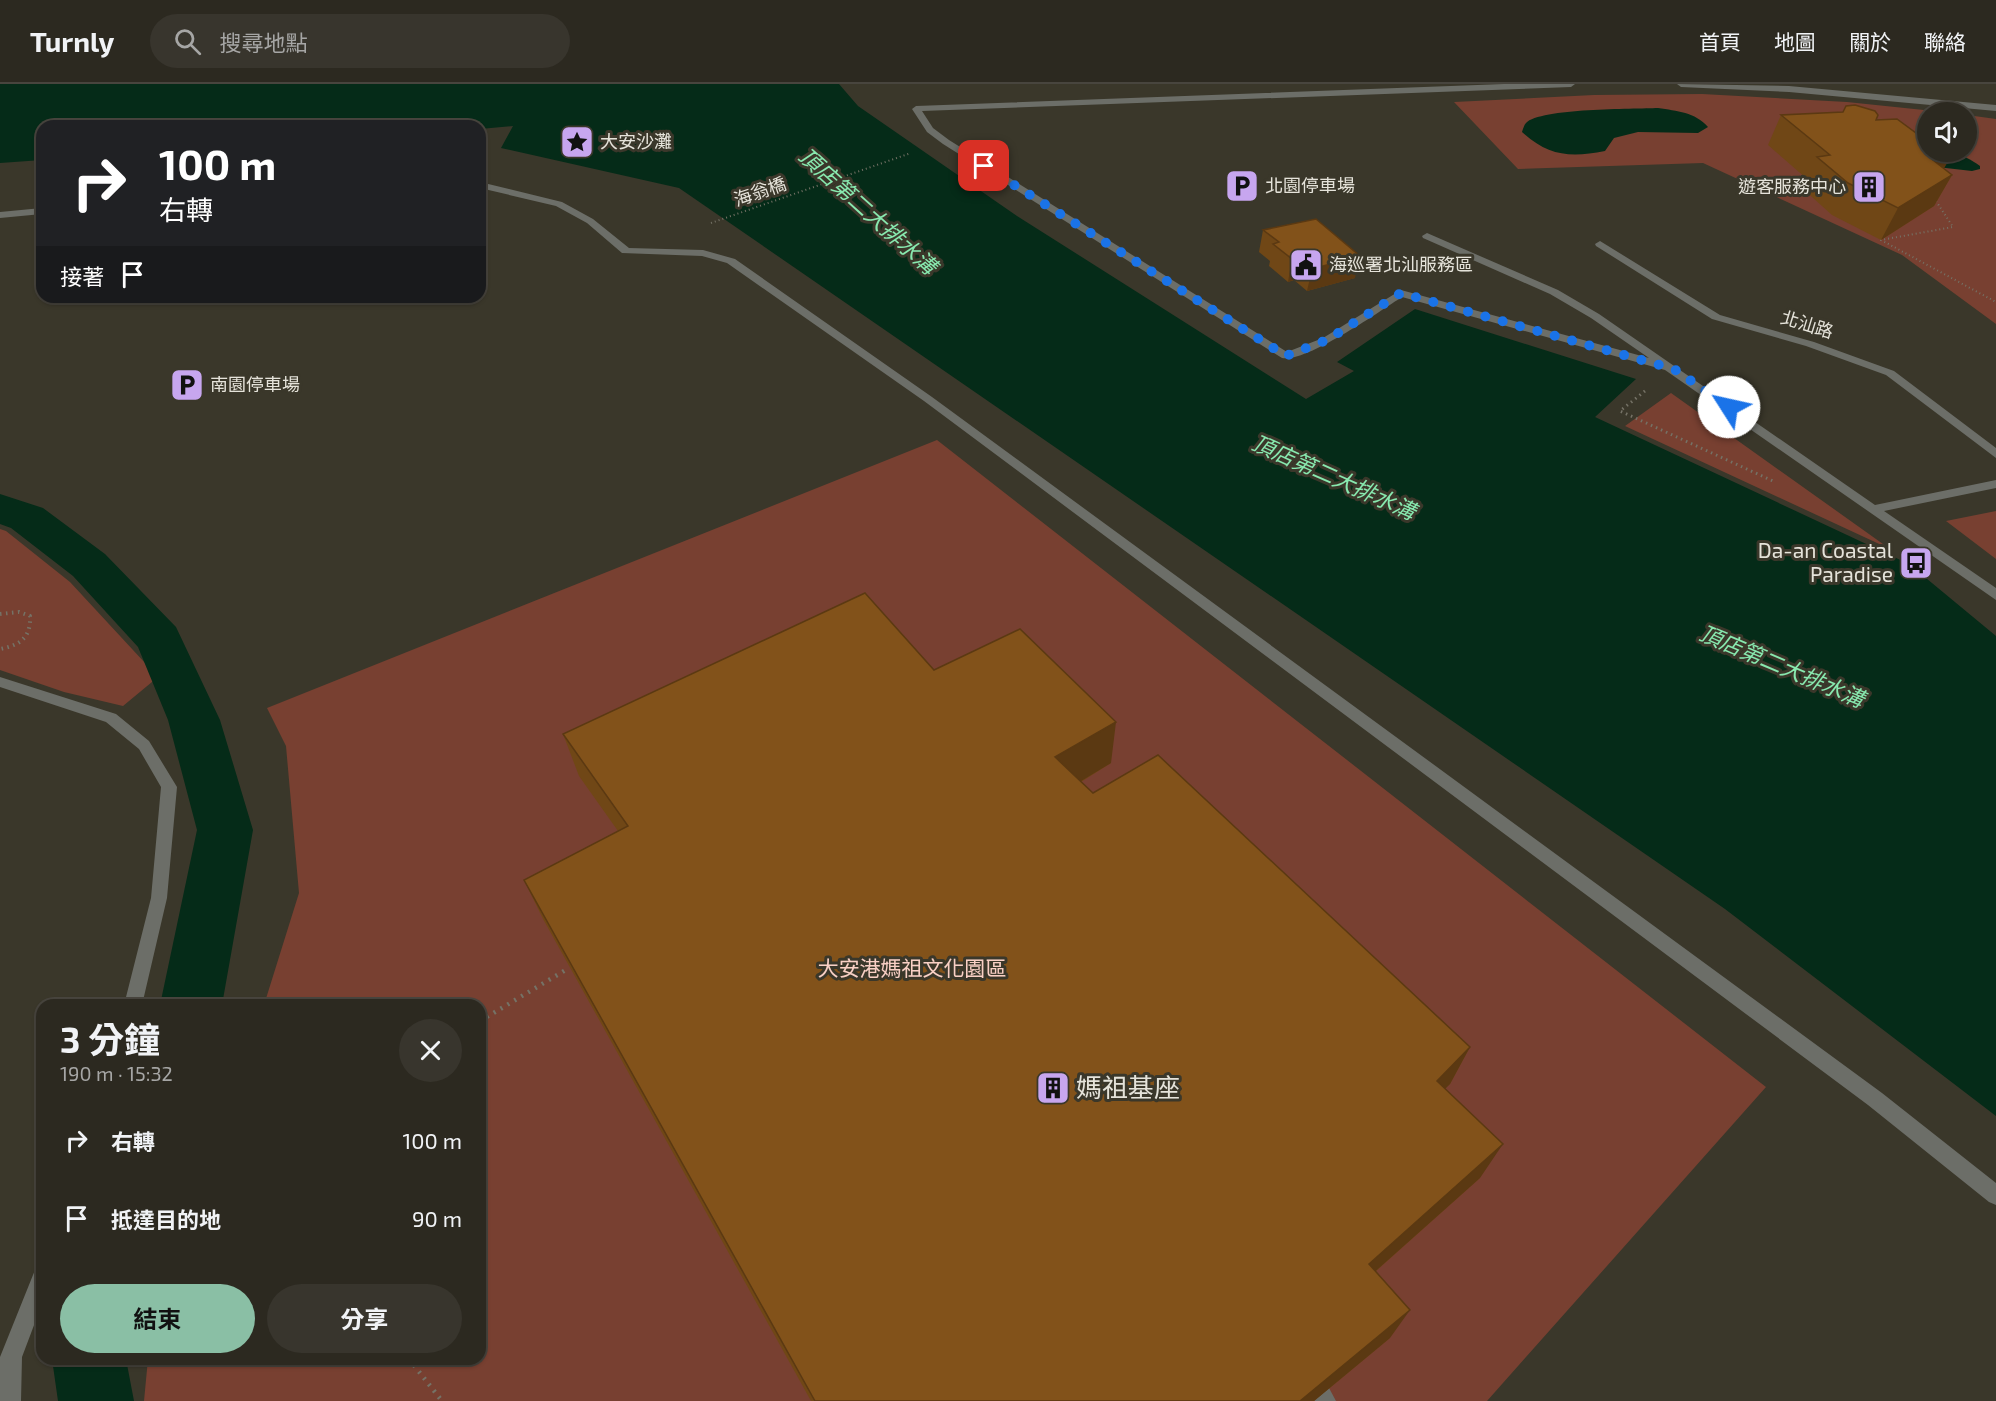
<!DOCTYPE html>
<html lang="zh-TW">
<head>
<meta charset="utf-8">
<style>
  :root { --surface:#2c2920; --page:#38352d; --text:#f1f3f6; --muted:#a6a6a5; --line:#48453e; --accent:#8abfa5 }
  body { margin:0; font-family:"Exo 2","Noto Sans TC",sans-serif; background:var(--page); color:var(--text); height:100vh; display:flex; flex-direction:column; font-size:22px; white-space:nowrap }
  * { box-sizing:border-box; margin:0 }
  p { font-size:20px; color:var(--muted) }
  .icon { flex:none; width:33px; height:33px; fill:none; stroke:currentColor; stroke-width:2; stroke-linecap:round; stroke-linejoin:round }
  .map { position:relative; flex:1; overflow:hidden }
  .side { position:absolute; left:36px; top:915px; width:450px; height:366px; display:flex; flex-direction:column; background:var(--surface); border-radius:18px; box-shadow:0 2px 4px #0004,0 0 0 2px var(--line) }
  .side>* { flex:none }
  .banner { position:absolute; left:36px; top:36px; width:450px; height:183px; border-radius:18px; box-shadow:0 2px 4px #0004,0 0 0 2px var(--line); background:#202124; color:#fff; overflow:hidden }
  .controls { position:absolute; left:1917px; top:18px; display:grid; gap:12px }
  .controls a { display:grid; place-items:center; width:60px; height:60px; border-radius:50%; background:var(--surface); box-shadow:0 2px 4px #0004,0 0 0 2px var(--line); font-size:30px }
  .pin { position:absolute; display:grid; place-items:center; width:51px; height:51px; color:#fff; margin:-26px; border-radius:12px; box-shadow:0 3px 9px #0006 }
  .me { position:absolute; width:66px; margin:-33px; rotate:305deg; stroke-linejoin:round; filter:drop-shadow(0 0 4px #0008) }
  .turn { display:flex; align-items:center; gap:21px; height:126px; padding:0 24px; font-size:27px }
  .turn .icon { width:78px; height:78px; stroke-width:2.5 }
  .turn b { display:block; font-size:42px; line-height:51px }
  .then { display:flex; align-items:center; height:57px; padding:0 24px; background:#0003; gap:12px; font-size:22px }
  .round { display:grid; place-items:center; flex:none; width:63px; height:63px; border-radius:32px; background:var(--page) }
  .overview { display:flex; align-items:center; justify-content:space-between; height:102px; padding:0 24px }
  h1 { font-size:36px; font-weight:700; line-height:45px }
  .cta { display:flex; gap:12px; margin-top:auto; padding:12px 24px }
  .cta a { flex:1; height:69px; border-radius:36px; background:var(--accent); color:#111; font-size:24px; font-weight:700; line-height:69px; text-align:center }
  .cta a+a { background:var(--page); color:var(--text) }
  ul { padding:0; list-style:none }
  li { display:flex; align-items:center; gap:18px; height:78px; padding:0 24px }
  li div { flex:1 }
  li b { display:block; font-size:22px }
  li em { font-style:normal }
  header { display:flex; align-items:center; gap:36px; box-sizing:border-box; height:84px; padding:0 30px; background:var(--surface); border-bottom:2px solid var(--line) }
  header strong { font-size:28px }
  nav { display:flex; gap:33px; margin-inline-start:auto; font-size:21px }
  .search { width:420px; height:54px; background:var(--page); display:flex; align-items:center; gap:15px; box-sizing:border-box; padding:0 21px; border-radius:33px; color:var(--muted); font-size:22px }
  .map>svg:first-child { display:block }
</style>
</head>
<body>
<header>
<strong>Turnly</strong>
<div class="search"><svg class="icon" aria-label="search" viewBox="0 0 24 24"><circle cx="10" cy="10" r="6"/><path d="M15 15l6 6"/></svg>搜尋地點</div>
<nav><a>首頁</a><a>地圖</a><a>關於</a><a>聯絡</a></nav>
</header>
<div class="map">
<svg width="1996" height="1317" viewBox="0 0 1996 1317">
  <rect width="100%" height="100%" fill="#3a372a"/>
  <!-- green -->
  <path fill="#784031" d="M1702 10 1847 18 1943 28H1928V68H1966L1967 31 1996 35V240L1902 171 1703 79 1518 85 1454 18 1594 11Z
    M1671 309 1890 465 1625 342Z
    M937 356 1766 1003 1487 1317H144L148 1275H480V921H264L299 809 286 662 267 624Z
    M1996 427V475L1946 437Z
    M0 445 6 447 70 498 158 593 123 622 64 608 0 586Z"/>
  <!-- water -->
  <path fill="#052b18" d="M0 0H839L858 22 1017 132 1306 315 1354 287 1337 278 1415 225 1636 295 1595 333 1909 480 1996 552V1032L1725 825 679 104 501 64 513 42 480 45V42H42V76L0 79Z
    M1658 24C1677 27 1695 28 1708 43L1698 49 1638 48 1614 54 1605 67C1570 74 1548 72 1522 48 1523 45 1524 41 1526 39 1540 24 1634 25 1658 24Z
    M1928 68C1950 68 1961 68 1980 82V85L1972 87 1937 83Z"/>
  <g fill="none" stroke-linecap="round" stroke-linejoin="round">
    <!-- canal -->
    <path fill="#052b18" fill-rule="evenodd" d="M0 410 43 424 105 470 176 543 220 636 253 746 222 921H160L197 746 168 636 138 563 73 492 11 444 0 440Z
      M52 1275H126L134 1317H58Z"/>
    <!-- path-far3 -->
    <path stroke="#757266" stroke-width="2" stroke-dasharray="1 3" stroke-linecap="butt" d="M1936 117 1953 143 1881 156 1996 218
      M711 139 911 69"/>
    <!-- path-far2 -->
    <path stroke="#757266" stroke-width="3" stroke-dasharray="1.5 4" stroke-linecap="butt" d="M1645 307 1620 327 1773 397"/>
    <!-- path-far1 -->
    <path stroke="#757266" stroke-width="4" stroke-dasharray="1.5 4.5" stroke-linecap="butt" d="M0 530 19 528 30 532C31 554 20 561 0 565"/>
    <!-- path -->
    <path stroke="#757266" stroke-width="4.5" stroke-dasharray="2 6" stroke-linecap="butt" d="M480 937 569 884
      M409 1275 442 1317"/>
    <!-- minor -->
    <path fill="#6c6e68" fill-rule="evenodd" d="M1504 0H1575L1571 3 922 27 933 44 949 56 1287 268 1323 254 1401 206 1649 274 1591 234 1550 210 1423 154 1422 152 1427 149 1558 206 1599 230 1875 421 1996 396V404L1884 427 1996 504V516L1665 286 1402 213C1380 227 1306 279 1282 274L943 60 927 48 912 25 916 22Z
      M1677 0 1789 2 1996 21V27L1789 8 1681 3Z
      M480 98 562 118 593 135 629 164 703 166 735 175 932 313 1882 1009 1996 1099V1121L1989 1118 1868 1021 924 317 727 179 702 172 622 169 587 139 556 122 480 104Z
      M42 124V130L0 134V128Z
      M1600 157 1720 231 1814 258 1894 287 1996 364V374L1886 291 1806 262 1712 235 1596 162 1595 160Z
      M0 593 116 630 149 657 177 703 167 814 142 921H124L151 814 161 703 139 665 106 638 0 603Z
      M42 1183V1220L22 1273 21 1317H0V1273L35 1186Z
      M1321 1301 1329 1304 1336 1317H1312L1310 1312 1313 1304Z"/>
  </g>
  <!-- wall -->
  <path fill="#704716" d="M1781 31 1876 36 1952 91 1934 122 1881 156 1832 131 1802 104 1807 95 1768 61Z
    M1263 146 1355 194 1307 207 1294 196 1288 198 1269 182 1270 177 1259 168Z
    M563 650 1111 679 1081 698 1093 709 1470 963 1450 1000 1445 1004 1480 1094 1376 1187 1390 1254 1314 1317H811L543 835 524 796 618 747 579 692Z"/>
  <!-- shaded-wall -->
  <path fill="#5b3912" d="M1950 74 1934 102 1952 91 1934 122 1881 156 1898 124 1933 76Z
    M1360 172 1355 194 1307 207 1312 185Z
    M1298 174 1294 196 1288 198 1292 175Z
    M1116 638 1111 679 1053 714 1055 673Z
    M1470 963 1450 1000 1418 1032 1437 997Z
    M1503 1060 1480 1094 1351 1209 1369 1180Z
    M1410 1226 1390 1254 1314 1317H1300Z"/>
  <!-- building -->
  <path fill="#82521a" stroke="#5b3912" stroke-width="1.5" d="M1855 21 1875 27 1878 31 1876 36 1897 35 1928 58V68H1941L1950 74 1933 76 1952 91 1898 124 1848 99 1817 73 1830 71 1781 31 1843 28 1846 22Z
    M1316 135 1360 172 1312 185 1298 174 1292 175 1273 160 1279 158 1263 146Z
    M865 509 934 586 1020 545 1116 638 1055 673 1093 709 1158 671 1470 963 1437 997 1503 1060 1369 1180 1410 1226 1300 1317H815L524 796 628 742 563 650Z"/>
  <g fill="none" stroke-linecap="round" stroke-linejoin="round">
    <!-- route -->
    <path stroke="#1a73e8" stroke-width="10" stroke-dasharray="0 18" d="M984 82 1286 272 1327 256 1401 209 1674 285 1729 323"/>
  </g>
  <!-- icons -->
  <defs>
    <g id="sight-square" transform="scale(1.725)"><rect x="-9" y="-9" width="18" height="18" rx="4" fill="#c7a6ef" stroke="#3a372a"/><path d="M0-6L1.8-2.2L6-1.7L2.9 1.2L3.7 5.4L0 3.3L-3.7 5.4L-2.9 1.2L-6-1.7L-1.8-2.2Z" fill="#111"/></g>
    <g id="parking-square" transform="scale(1.725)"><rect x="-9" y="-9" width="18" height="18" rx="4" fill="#c7a6ef" stroke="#3a372a"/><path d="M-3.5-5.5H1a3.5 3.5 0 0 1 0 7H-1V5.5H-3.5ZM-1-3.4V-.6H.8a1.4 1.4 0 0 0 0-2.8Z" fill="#111"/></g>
    <g id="building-square" transform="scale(1.725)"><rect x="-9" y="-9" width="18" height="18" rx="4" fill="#c7a6ef" stroke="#3a372a"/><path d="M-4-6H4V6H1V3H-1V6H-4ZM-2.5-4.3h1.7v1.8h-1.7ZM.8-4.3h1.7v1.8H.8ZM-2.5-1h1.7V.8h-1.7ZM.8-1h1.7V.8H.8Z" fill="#111"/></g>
    <g id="civic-square" transform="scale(1.725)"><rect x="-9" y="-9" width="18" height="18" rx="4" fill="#c7a6ef" stroke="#3a372a"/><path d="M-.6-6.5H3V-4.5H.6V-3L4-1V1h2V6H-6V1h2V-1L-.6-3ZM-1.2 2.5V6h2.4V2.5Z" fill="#111"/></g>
    <g id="bus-square" transform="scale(1.725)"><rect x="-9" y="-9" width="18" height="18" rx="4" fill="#c7a6ef" stroke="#3a372a"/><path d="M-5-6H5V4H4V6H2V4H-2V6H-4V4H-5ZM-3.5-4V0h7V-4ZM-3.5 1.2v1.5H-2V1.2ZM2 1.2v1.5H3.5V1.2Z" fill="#111"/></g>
  </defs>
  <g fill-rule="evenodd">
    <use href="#sight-square" x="577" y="58"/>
    <use href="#parking-square" x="1242" y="102"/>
    <use href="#building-square" x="1869" y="103"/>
    <use href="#civic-square" x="1306" y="181"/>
    <use href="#parking-square" x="187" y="301"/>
    <use href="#bus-square" x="1916" y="479"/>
    <use href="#building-square" x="1053" y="1004"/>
  </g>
  <g text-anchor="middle" stroke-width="6" stroke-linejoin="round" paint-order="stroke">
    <!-- far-poi labels -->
    <g font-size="18" fill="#e5e3da" stroke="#3a372a" text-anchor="start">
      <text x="600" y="64">大安沙灘</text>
      <text x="1265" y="108">北園停車場</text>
      <text x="1846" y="109" text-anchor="end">遊客服務中心</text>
      <text x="1329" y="187">海巡署北汕服務區</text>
      <text x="210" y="307">南園停車場</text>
    </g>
    <!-- far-street labels -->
    <g font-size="18" fill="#e5e3da" stroke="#3a372a">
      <text transform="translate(760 108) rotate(-19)" y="6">海翁橋</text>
      <text transform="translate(1807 241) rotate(17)" y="6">北汕路</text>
    </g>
    <!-- poi labels -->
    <g font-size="21" fill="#e5e3da" stroke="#3a372a" text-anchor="end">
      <text x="1893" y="474">Da-an Coastal<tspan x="1893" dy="24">Paradise</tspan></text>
    </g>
    <!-- park labels -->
    <g font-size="21" fill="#f9d0c5" stroke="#3a372a">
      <text x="912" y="892">大安港媽祖文化園區</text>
    </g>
    <!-- water labels -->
    <g font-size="22" font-style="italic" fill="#88e9af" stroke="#3a372a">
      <text transform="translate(868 127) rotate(42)" y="8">頂店第二大排水溝</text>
      <text transform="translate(1334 393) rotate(24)" y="8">頂店第二大排水溝</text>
      <text transform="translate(1782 582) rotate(23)" y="8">頂店第二大排水溝</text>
    </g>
    <!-- near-poi labels -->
    <g font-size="26" fill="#e5e3da" stroke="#3a372a" text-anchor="start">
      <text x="1076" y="1013">媽祖基座</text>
    </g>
  </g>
</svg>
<div class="controls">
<a><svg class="icon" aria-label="sound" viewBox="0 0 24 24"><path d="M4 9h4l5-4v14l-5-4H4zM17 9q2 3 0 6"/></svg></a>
</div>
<div class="pin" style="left:984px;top:82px;background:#d93025"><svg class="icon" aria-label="arrive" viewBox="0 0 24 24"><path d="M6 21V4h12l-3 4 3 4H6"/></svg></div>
<svg class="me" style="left:1729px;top:323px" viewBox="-20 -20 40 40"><circle r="19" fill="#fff"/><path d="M0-13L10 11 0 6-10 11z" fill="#1a73e8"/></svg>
<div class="banner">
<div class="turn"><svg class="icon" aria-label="right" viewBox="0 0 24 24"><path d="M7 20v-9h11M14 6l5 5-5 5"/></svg><div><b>100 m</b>右轉</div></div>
<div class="then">接著<svg class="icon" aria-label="arrive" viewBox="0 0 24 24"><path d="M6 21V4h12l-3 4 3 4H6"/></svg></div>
</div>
<section class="side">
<div class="overview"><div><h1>3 分鐘</h1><p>190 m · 15:32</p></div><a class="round"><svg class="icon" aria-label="close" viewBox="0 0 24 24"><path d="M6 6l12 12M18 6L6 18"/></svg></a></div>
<ul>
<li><svg class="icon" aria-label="right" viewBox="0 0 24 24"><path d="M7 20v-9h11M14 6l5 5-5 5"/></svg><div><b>右轉</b></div><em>100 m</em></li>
<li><svg class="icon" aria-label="arrive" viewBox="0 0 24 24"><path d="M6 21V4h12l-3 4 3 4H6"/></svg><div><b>抵達目的地</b></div><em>90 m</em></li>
</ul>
<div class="cta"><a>結束</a><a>分享</a></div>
</section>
</div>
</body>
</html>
